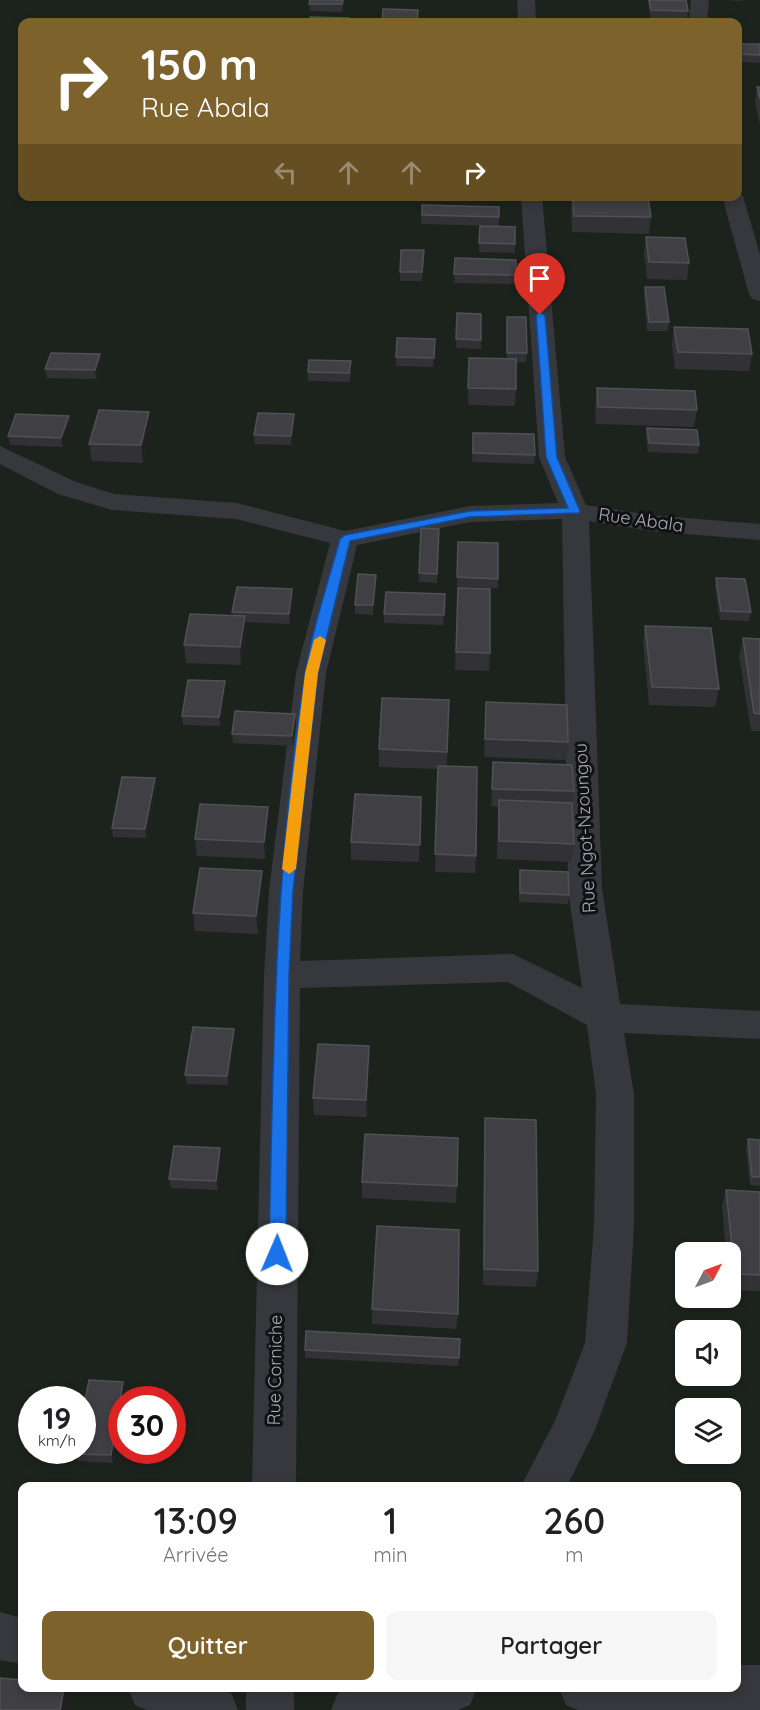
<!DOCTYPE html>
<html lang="fr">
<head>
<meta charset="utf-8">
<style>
  :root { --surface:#fff; --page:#f6f6f6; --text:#202124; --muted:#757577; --accent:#7e622b }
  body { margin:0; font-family:Quicksand,sans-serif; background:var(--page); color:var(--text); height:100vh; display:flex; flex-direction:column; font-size:22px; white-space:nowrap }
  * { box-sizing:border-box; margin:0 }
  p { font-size:20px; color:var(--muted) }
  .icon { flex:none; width:33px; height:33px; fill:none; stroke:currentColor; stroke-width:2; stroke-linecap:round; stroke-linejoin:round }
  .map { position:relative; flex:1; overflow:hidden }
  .drawer { position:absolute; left:18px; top:1482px; width:723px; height:210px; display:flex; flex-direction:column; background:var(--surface); border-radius:12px; box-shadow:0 3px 9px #0003 }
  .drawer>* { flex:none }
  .banner { position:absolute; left:18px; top:18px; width:724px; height:183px; border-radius:12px; box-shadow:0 3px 9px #0003; background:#7e622b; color:#fff; overflow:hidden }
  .needle { width:39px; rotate:49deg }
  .fabs { position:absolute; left:675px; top:1242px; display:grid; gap:12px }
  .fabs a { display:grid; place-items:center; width:66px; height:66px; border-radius:12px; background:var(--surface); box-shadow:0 3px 9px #0003; font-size:30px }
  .speed { position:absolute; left:18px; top:1386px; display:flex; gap:12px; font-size:30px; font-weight:700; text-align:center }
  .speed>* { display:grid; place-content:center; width:78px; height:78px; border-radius:50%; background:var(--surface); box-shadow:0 3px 9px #0003; line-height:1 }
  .speed small { font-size:15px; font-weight:400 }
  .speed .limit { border:9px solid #d22; background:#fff; color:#111 }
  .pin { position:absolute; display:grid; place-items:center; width:51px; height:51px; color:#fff; margin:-62px -26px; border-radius:50% 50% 50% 0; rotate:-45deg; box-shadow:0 0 6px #0007 }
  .pin .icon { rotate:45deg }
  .me { position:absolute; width:66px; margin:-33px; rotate:1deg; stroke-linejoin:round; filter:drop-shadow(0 0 4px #0008) }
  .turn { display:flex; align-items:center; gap:21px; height:126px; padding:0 24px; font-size:27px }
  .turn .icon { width:78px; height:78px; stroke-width:2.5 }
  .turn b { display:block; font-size:42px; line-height:51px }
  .lanes { display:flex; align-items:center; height:57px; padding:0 24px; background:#0003; justify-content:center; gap:30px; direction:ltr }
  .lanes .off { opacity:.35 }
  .eta { display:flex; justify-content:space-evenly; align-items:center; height:102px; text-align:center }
  .eta b { font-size:36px; font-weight:600; line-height:42px }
  .button { display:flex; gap:12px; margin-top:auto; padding:12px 24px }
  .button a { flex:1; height:69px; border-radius:12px; background:var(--accent); color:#fff; font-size:24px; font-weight:600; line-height:69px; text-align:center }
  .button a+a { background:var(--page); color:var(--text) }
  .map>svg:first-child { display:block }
</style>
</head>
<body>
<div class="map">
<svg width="760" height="1710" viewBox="0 0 760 1710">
  <rect width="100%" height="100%" fill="#161618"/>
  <!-- green -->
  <path fill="#1c231d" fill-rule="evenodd" d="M0 0H760V1710H0ZM22 22H738V196H22ZM686 1252H730V1298H686ZM686 1330H730V1376H686ZM32 1400H82V1450H32ZM122 1400H172V1450H122ZM686 1408H730V1454H686ZM22 1486H736V1688H22Z"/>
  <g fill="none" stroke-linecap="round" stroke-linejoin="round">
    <!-- minor -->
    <path fill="#37383d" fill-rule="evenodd" d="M517 0H535L536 22H518Z
      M691 0H709L707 22H689Z
      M738 191 743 196 760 255V301L752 299 749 294 722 196H738Z
      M521 196H542L565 457 586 505 650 515 760 524V540L650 531 589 521 602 889 620 1004 760 1011V1039L624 1033 634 1094V1226L627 1343 594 1432 567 1486H521L555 1421 585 1343 594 1226 596 1094 587 1025 508 982 300 988 296 1486H252L264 975 269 891 296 673 330 543 236 519 112 510 58 494 0 464V446L76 482 114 494 237 503 345 531 470 506 558 503 539 457ZM562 519 568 889 582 988 513 954 300 961 303 891 326 673 357 545 470 522Z
      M0 1612 22 1618V1664L0 1660Z
      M736 1665H760V1710H578L566 1705 559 1688H736Z
      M128 1688H218L231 1693 238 1710H147L135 1705Z
      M246 1688H294V1710H246Z
      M351 1688H477L470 1705 458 1710H331L338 1693Z"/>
  </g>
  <!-- wall -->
  <path fill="#323236" d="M310 0H344L342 12 309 11Z
    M648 0H686L688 11 687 18H650Z
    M723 0H742V1Z
    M738 44H760V63L739 62Z
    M757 87H760V125L755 102Z
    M572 196H648L651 217 649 234 572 232 571 206Z
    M422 205 499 207V226L421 224Z
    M480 226 515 244V253L479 252Z
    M646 237 689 263 687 280 647 279 644 253Z
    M424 250 422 281H400V272Z
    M455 258 516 275V284L454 283Z
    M645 287 669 322 668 331H647L644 296Z
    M457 313 481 314V349L456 348Z
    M507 317 527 353 526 362H516V389L515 406 468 405 469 358 507 359Z
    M674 327 752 354 749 371 675 369 672 344Z
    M435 339 433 367 396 366V357Z
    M100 354 101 363 96 379 47 378 45 369Z
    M351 370 350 382 308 381V372Z
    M597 388 697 410 694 427 596 424 595 405Z
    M149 412 151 429 143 463 92 461 89 444Z
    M294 414V423L291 445 255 444 254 435Z
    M69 416 70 425 63 447 10 445 8 436Z
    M647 428 699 445 698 454 648 452 646 437Z
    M473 433 535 455 534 464 472 462Z
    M421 528 439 529 437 583 419 582Z
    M458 542 498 579V588L457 587Z
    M376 575 373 615 355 614V605Z
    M716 578 751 612 749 621 720 620 715 587Z
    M458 588 490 653 489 671 455 670Z
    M292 589 293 598 290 624 245 622 246 633 241 665 186 663 184 645 233 615 232 612Z
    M445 594 443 625 384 623V614Z
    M645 626 719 689 715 707 649 705 643 643Z
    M743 638 760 639V731H751L739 656Z
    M225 681V691L220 726 183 725 182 716Z
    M449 700 447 766 476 856 475 873 435 872 438 769 379 767V749Z
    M486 702 568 742 566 760 484 757Z
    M296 723 293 746 233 743 232 734Z
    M493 762 574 791 572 806 574 844 571 862 497 859 498 807 491 806Z
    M155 778 156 788 146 838 113 837 112 828Z
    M421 797 419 862 351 860V842Z
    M268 807 269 824 265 859 197 856 195 839Z
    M520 870 569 895 568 904 519 902V879Z
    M264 888 258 934 195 931 193 913Z
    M234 1029 235 1038 228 1085 187 1084 185 1075Z
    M370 1063 367 1117 314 1115 313 1098Z
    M485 1118 538 1271 536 1287 483 1285 484 1135Z
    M748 1139 760 1140V1186L750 1185 746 1148Z
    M221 1157 218 1190 171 1188 169 1179Z
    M362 1182 457 1186 456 1203 362 1198Z
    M726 1190 760 1192V1291L730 1290V1252H726L722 1206Z
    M372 1309 458 1314 456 1329 372 1324Z
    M460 1339 458 1366 305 1358V1350Z
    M125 1390 123 1400H122V1409L113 1463 78 1461 76 1454Z"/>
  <!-- shaded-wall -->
  <path fill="#212124" d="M100 354 101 363 96 379 95 370Z
    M149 412 151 429 143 463 141 445Z
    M294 414V423L291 445V436Z
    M69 416 70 425 63 447 61 438Z
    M376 575V584L373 615V605Z
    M292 589 293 598 290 624 289 614Z
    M245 616 246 633 241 665 240 647Z
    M225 681V691L220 726 219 717Z
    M295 714 296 723 293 746 292 736Z
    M155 778 156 788 146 838 145 829Z
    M268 807 269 824 265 859 264 842Z
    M262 871 264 888 258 934 256 916Z
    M234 1029 235 1038 228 1085 227 1076Z
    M369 1046 370 1063 367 1117 366 1100Z
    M220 1148 221 1157 218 1190 216 1181Z
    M123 1382 125 1390 123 1400H122V1409L113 1463 111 1455Z
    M64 1688H67L70 1695 67 1710H60Z"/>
  <!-- building -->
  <path fill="#3f3f44" stroke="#4f5156" stroke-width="1.5" d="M310 0H343L342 4H309Z
    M649 0H686L688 11 651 10Z
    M383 9 418 10 417 22H382Z
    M310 17 349 18 348 22H309Z
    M466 21H480V22H466Z
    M738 44H760V55L740 54Z
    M757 87H760V99Z
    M573 196H648L651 217 574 216Z
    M422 205 499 207V217L422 215Z
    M480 226 515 227V244L479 243Z
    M646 237 685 238 689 263 649 262Z
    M401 250H424L422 272H400Z
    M455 258 516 260V275L454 274Z
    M645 287H664L669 322H649Z
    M457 313 481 314V340L456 339Z
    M507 317H526L527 353H507Z
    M674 327 748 329 752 354 678 352Z
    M397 338 435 339 434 358 396 357Z
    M51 353 100 354 95 370 45 369Z
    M469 358 516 359V389L468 388Z
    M309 360 351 361 349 373 308 372Z
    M597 388 695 391 697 410 598 407Z
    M99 410 149 412 141 445 89 444Z
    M258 413 294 414 291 436 254 435Z
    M16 414 69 416 61 438 8 436Z
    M647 428 697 430 699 445 649 443Z
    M473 433 534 434 535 455 473 453Z
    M421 528 439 529 437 574 419 573Z
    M458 542 498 543V579L457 577Z
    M358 574 376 575 373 605H355Z
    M716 578 745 579 751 612 721 611Z
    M237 587 292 589 289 614 232 612Z
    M458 588 490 589V653L456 652Z
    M386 592 445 594 444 615 384 614Z
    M190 614 245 616 240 647 184 645Z
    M645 626 711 628 719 689 652 687Z
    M743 638 760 639V714L754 713Z
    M188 680 225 681 219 717 182 716Z
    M382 698 449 700 447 752 379 749Z
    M486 702 567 705 568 742 485 739Z
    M235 711 295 714 292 736 232 734Z
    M493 762 572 765 574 791 492 789Z
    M438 766 477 767 476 856 435 854Z
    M122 777 155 778 145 829 112 828Z
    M355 794 421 797 420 845 351 842Z
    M499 800 572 803 574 844 499 841Z
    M200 804 268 807 264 842 195 839Z
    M200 868 262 871 256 916 193 913Z
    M520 870 568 872 569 895 520 893Z
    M193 1027 234 1029 227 1076 185 1075Z
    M318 1044 369 1046 366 1100 313 1098Z
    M485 1118 536 1120 538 1271 484 1269Z
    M365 1134 458 1138 457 1186 362 1182Z
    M748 1139 760 1140V1177H752Z
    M174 1146 220 1148 216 1181 169 1179Z
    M726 1190 760 1192V1275L735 1274Z
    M377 1226 459 1230 458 1314 372 1309Z
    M306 1331 460 1339 459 1358 305 1350Z
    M89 1380 123 1382 111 1455 76 1454V1450H82V1416Z
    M0 1678 22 1680V1688H64L60 1710H0Z"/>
  <!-- route -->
  <path fill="#1a73e8" stroke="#114b97" stroke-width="1.5" d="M540 312 545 315 557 457 580 511 579 513 470 517 350 541 318 673 293 891 289 975 286 1254 283 1259 277 1261 271 1259 269 1254C273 1060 274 867 305 675 312 629 328 583 340 539L345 535 470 511 568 508 546 457 536 315Z"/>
  <!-- slow -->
  <path fill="#f59e0b" d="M320 636 326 640 318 673 296 869 289 874 282 869 305 673 314 640Z"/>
  <g text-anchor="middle" stroke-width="6" stroke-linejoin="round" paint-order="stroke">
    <!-- street labels -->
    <g font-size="18" fill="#a8adb8" stroke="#111113">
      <text transform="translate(641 520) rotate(8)" y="6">Rue Abala</text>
      <text transform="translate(585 828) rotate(-93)" y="6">Rue Ngot-Nzoungou</text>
      <text transform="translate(275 1370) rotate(-89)" y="6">Rue Corniche</text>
    </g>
  </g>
</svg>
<div class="fabs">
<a><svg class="needle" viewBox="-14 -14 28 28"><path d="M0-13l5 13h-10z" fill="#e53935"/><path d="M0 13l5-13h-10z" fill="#757577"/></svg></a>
<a><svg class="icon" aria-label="sound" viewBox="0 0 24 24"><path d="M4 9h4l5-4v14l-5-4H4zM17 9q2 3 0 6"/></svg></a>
<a><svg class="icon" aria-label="layers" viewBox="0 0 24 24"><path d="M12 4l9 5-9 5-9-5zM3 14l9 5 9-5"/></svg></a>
</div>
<div class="speed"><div>19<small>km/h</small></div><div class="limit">30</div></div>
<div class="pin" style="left:540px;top:315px;background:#d93025"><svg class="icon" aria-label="arrive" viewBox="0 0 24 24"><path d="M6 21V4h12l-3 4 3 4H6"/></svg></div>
<svg class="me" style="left:277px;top:1254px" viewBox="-20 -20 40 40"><circle r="19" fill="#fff"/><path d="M0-13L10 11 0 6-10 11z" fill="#1a73e8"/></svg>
<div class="banner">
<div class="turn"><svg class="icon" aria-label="right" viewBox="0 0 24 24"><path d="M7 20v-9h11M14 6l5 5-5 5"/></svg><div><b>150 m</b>Rue Abala</div></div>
<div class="lanes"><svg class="icon off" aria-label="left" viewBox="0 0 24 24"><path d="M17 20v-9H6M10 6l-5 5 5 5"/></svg><svg class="icon off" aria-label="ahead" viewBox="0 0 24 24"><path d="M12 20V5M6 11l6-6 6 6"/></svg><svg class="icon off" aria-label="ahead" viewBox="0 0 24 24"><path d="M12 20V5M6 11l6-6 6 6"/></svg><svg class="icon" aria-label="right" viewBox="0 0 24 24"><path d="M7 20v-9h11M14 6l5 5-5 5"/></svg></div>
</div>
<section class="drawer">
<div class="eta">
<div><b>13:09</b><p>Arrivée</p></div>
<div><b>1</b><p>min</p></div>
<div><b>260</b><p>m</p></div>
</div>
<div class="button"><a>Quitter</a><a>Partager</a></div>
</section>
</div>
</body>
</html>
